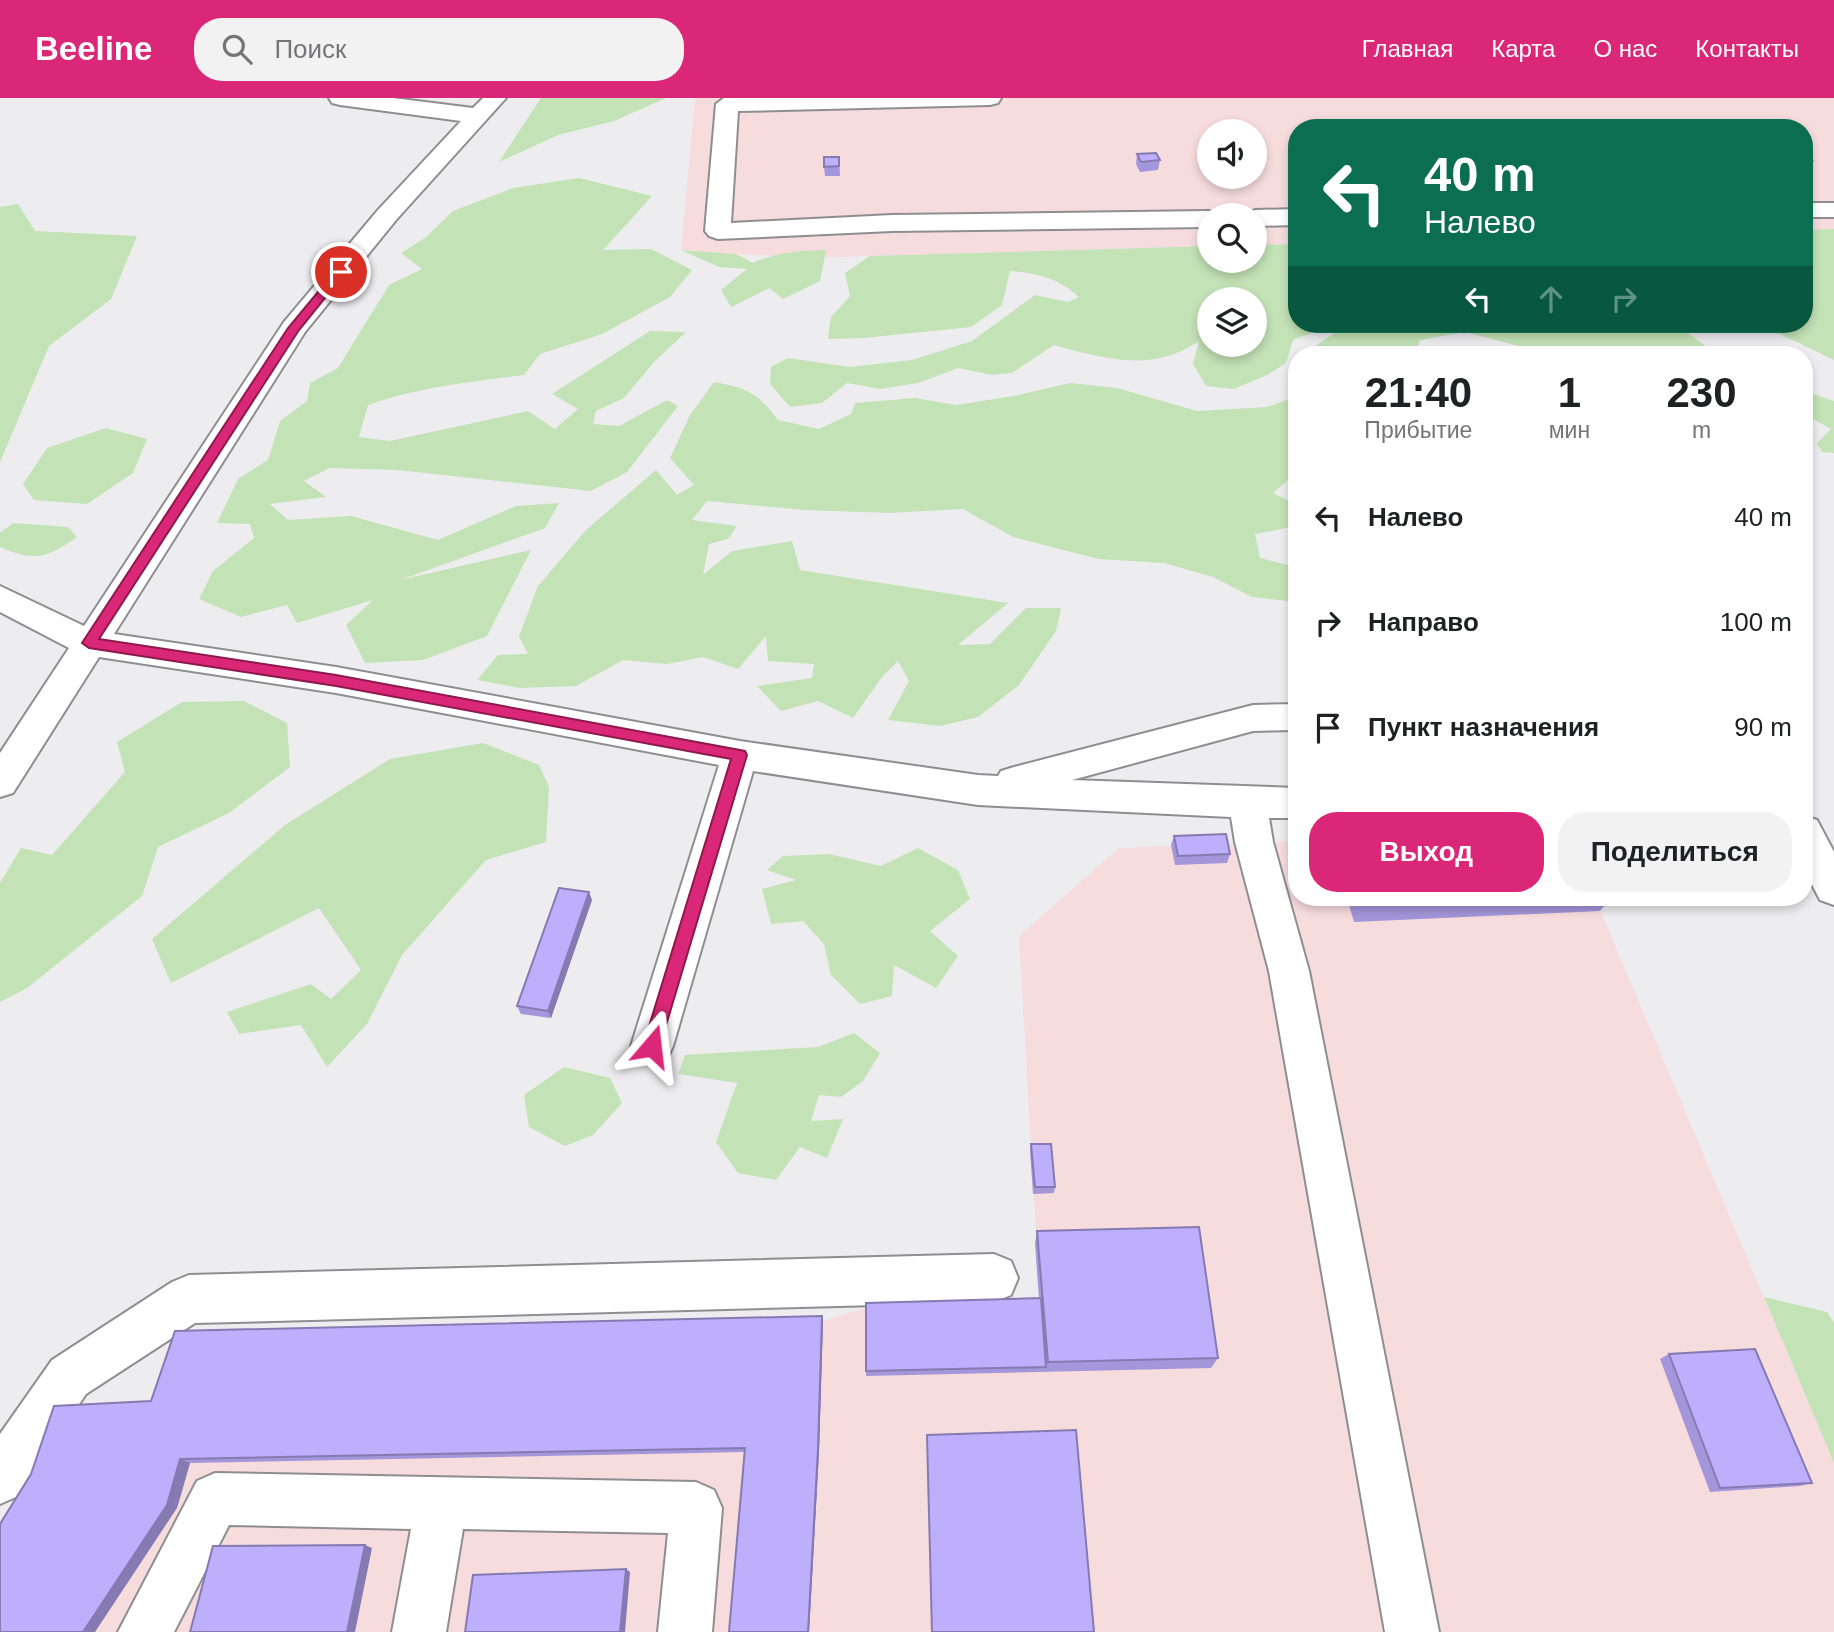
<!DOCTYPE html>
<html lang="ru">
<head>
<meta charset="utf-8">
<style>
  :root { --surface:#fff; --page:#f2f2f2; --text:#202124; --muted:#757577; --accent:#db2777 }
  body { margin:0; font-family:Helvetica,sans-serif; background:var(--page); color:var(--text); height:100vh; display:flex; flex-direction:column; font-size:26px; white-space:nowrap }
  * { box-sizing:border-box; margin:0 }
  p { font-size:23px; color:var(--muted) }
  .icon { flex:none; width:38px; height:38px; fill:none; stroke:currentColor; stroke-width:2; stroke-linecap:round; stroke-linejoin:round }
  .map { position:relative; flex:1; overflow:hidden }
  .sheet { position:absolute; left:1288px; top:248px; width:525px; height:560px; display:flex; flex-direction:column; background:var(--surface); border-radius:28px; box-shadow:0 4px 10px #0003 }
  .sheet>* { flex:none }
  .hud { position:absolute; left:1288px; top:21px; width:525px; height:214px; border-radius:28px; box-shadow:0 4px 10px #0003; background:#0b6e4f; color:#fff; overflow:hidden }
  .tools { position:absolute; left:1197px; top:21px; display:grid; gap:14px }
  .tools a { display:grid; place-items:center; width:70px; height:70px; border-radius:50%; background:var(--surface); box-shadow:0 4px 10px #0003; font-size:35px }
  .pin { position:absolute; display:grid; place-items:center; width:60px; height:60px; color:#fff; margin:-30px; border:4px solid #fff; border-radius:50%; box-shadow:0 2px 7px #0007 }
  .me { position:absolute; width:77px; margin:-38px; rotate:17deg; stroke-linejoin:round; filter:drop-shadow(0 0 5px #0008) }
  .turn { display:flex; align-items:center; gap:24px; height:147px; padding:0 21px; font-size:32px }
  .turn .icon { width:91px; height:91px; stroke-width:2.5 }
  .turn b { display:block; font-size:49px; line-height:60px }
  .lanes { display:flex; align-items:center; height:66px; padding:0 21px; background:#0003; justify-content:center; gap:35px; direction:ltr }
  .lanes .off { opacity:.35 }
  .eta { display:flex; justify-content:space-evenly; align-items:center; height:119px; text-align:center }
  .eta b { font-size:42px; font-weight:800; line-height:49px }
  .button { display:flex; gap:14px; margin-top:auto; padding:14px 21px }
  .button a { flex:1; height:80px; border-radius:28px; background:var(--accent); color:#fff; font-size:28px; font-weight:800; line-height:80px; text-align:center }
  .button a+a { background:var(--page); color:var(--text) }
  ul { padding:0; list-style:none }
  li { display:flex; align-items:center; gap:21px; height:105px; padding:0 21px }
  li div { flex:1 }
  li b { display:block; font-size:26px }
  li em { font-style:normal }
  header { display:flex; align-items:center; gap:42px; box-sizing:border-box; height:98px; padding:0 35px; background:var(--accent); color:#fff }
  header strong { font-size:33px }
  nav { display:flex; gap:38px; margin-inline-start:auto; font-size:24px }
  .search { width:490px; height:63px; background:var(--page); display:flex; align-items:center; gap:18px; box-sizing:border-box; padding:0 24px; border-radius:28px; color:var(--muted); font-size:26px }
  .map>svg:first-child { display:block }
</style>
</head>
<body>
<header>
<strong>Beeline</strong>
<div class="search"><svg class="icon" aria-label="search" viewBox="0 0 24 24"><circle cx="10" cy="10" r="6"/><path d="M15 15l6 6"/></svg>Поиск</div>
<nav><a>Главная</a><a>Карта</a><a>О нас</a><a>Контакты</a></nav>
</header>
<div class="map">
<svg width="1834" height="1534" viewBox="0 0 1834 1534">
  <rect width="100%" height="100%" fill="#ededf0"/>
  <!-- industrial -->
  <path fill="#f7dcde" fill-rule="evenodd" d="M695 0H1834V131L1804 132V30H1297V146L1255 147V117H1209V148L802 160 681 152ZM1209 33H1255V79H1209Z
    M1297 743V800H1595L1834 1365V1534H0V1449L160 1307 823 1223 866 1210 1040 1206 1019 838 1119 750Z"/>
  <!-- green -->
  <path fill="#c3e2b6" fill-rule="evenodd" d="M541 0H666L614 23 558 37 499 64Z
    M579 80 652 98 603 152 651 151 692 172 670 199 602 236 540 256 524 277C472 284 418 289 368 307L359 339 390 343 528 313 555 331 578 311 552 296 650 233 686 234 653 265 624 300 596 313 593 326 619 328 667 302 678 308 627 374 591 393 397 372 330 370 304 383 326 399 270 406 288 422 351 418 438 442 516 408 559 405 545 430 400 482 531 452 487 538 423 562 365 565 346 527 373 502 297 525 287 507 241 519 199 501 213 473 254 440 250 426 217 425 238 381 268 362 280 323 307 303 310 285 338 270 389 187 422 171 401 155 425 140 453 113 513 90Z
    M18 106 35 133 137 138 111 201 49 248 0 364V109Z
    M1834 131V262L1780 236 1725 226H1804V132Z
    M1297 146V226H1335L1293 242 1286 265 1269 276 1234 291 1206 288 1193 266 1199 243C1152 275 1105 261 1054 247L1012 275 992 277 958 270 918 285 880 291 847 285 822 305 790 309 770 286 771 269 788 260 850 269 912 262 972 243 1035 197 1068 204 1079 199C1058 180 1038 175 1010 173L1002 207 971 229 864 240 828 241 831 219 850 198 845 175 870 158 1209 148V163H1255V147ZM1209 201H1255V247H1209Z
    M681 152 736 156 753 165C777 154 800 153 826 152L820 183 783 201 769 190 731 209 721 192 747 171 719 169Z
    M1347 226H1680L1689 236 1718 257H1597L1573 251 1522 249 1465 234 1420 242 1415 257H1313L1317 247Z
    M714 284C747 290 758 295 778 322L819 331 851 316 855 305 915 300 956 307 1014 298 1070 285 1117 290 1197 313 1267 309 1297 298V374L1273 395 1297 407V428L1255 436 1260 460 1297 469V504L1252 499 1213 479 1164 465 1098 461 1013 439 963 411 890 415 804 412 707 403 692 422 737 428 728 441 709 446 703 477 732 453 792 443 800 472 1008 505 958 547 990 546 1026 510H1061L1056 533 1019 587 978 619 940 628 888 622 909 583 898 563 882 579 853 620 818 603 781 613 757 588 812 580 814 566 768 563 766 538 738 571 703 559 667 566 623 562 576 588 520 590 477 582 498 557 528 556 519 538 538 488 586 432 656 372 677 397 694 387 670 360 690 317Z
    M1804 293 1834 303V355L1822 354 1817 345 1831 331 1804 316Z
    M106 330 147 341 133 375 87 406 34 402 23 386 47 350Z
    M13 425 68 429 77 439C47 460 35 464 0 449V435Z
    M244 603 287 625 290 669 229 715 158 749 142 798 27 890 0 904V785L21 750 52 757 125 674 117 644 182 604Z
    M483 645 539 667 549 689 546 744 486 762 402 857 367 926 327 969 301 927 239 936 227 914 311 886 331 901 361 872 319 810 171 885 152 841 285 727 390 661Z
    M918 750 958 772 970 801 930 833 958 858 936 890 894 867 892 898 860 906 831 877 824 846 803 823 771 826 762 791 796 782 767 772 783 758 829 756 881 768Z
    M854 935 880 955 863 983 841 999 819 997 811 1023 843 1021 827 1060 800 1049 776 1082 738 1075 716 1044 737 985 678 976 685 957 818 949Z
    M564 969 610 980 622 1005 593 1037 565 1048 529 1029 524 997Z
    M1764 1199 1827 1214 1834 1225V1365Z"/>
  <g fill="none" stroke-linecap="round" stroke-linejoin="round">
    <!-- minor casing -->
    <g stroke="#8e8e90" stroke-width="4">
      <path id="minor" d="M329 0H393L473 10 483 0H506L396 122 305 234 114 536 336 569 740 643 978 677 998 678 1001 673 1014 669 1253 607 1297 606V632L1253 633 1072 682 1297 690V720H1269L1273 744 1309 873 1439 1534H1385L1269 873 1235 744 1231 719 978 707 753 673 673 948 667 961 652 967 637 961 631 948 719 667 336 595 99 559 13 695 0 699V655L69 550 0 514V488L84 528 284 224 378 112 461 23 340 7 332 5Z
        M724 0H1001L998 5 990 7 738 13 731 125 892 117 1209 113 1219 117H1209V129L892 133 718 141 709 138 705 133 716 6Z
        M1804 105H1834V119H1804Z
        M1297 111V127L1255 128V117H1244L1255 112Z
        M1804 718 1817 722 1834 754V807L1820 802 1804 771Z
        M994 1156 1011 1163 1018 1180 1011 1197 994 1204 195 1225 86 1296 18 1398 0 1406V1336L52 1262 172 1184 189 1177Z
        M215 1375 696 1384 714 1392 722 1410 712 1534H658L668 1435 463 1431 446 1534H392L411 1431 229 1427 174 1534H118L197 1383Z"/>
    </g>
    <!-- minor -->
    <use href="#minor" fill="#fff" fill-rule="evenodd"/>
  </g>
  <!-- wall -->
  <path fill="#a396da" d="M1804 55 1812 62 1807 72H1804Z
    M1137 56 1160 62 1158 72 1140 74 1136 66Z
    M839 59 840 78H825L824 69Z
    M1174 738 1230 756 1227 765 1175 767 1171 747Z
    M1347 800H1611L1600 813 1354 824Z
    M592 802 551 920 521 916 517 908Z
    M1031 1046 1055 1089 1054 1095 1033 1096 1030 1053Z
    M1037 1133 1218 1260 1211 1270 866 1278V1273L1039 1201 1035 1145Z
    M823 1223 819 1354 809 1534H729L745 1354 190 1365 177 1410 151 1303Z
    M1669 1256 1812 1385 1800 1388 1710 1394 1660 1261Z"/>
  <!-- shaded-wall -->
  <path fill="#857ab1" d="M589 794 592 802 551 920 548 913Z
    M822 1218 823 1223 819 1354 809 1534H808Z
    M180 1361 190 1365 177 1410 95 1534H83Z
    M365 1447 372 1450 355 1534H347Z
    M626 1471 630 1474 625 1534H620Z"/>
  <!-- building -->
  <path fill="#beaffd" stroke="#857ab1" stroke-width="2" d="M1156 55 1160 62 1141 64 1137 56Z
    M1804 55H1806L1812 62H1804Z
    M824 59H839V68L824 69Z
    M1226 736 1230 756 1178 758 1174 738Z
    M559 790 589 794 548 913 517 908Z
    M1360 800H1523L1363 807Z
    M1031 1046H1051L1055 1089H1035Z
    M1199 1129 1218 1260 1048 1264 1037 1133Z
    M1041 1200 1046 1269 866 1273V1205Z
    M822 1218 818 1350 808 1534H729L745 1350 180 1361 167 1407 83 1534H0V1426L31 1376 54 1308 151 1303 175 1233Z
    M1755 1251 1812 1385 1720 1390 1669 1256Z
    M1076 1332 1094 1534H932L927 1337Z
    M365 1447 347 1534H190L213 1448Z
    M626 1471 620 1534H465L473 1477Z"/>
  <!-- route -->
  <path fill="#db2777" stroke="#8e194d" stroke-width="2" d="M337 171 346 174 299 232 99 541 336 577 745 653 747 657 658 954 652 956 646 954 643 948 731 661 336 588 89 550 82 545 288 230Z"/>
</svg>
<div class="tools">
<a><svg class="icon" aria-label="sound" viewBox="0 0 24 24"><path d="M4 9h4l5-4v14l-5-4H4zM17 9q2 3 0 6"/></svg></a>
<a><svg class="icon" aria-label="search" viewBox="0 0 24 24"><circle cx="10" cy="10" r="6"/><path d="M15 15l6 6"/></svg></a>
<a><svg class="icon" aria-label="layers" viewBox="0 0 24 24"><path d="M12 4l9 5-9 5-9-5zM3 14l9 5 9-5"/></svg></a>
</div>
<div class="pin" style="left:341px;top:174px;background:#d93025"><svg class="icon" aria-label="arrive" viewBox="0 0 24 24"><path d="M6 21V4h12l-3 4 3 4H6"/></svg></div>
<svg class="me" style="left:652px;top:948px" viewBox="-20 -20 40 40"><path d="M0-17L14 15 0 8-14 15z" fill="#db2777" stroke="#fff" stroke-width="4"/></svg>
<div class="hud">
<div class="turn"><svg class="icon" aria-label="left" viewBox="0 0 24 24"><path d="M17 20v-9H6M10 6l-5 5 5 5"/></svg><div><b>40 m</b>Налево</div></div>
<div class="lanes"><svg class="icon" aria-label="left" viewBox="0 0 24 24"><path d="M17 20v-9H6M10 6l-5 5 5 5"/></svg><svg class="icon off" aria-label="ahead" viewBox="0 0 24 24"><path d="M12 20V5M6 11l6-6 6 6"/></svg><svg class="icon off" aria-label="right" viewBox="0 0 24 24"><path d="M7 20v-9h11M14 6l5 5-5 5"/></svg></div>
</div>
<section class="sheet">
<div class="eta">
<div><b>21:40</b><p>Прибытие</p></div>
<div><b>1</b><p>мин</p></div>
<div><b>230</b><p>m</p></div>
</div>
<ul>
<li><svg class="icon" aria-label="left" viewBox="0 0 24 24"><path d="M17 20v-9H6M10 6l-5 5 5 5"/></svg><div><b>Налево</b></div><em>40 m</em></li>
<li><svg class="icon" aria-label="right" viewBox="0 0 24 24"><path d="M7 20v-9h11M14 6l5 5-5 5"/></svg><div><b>Направо</b></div><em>100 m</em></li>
<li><svg class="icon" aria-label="arrive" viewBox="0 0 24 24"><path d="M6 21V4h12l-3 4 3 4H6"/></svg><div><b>Пункт назначения</b></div><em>90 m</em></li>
</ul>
<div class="button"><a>Выход</a><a>Поделиться</a></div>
</section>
</div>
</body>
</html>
